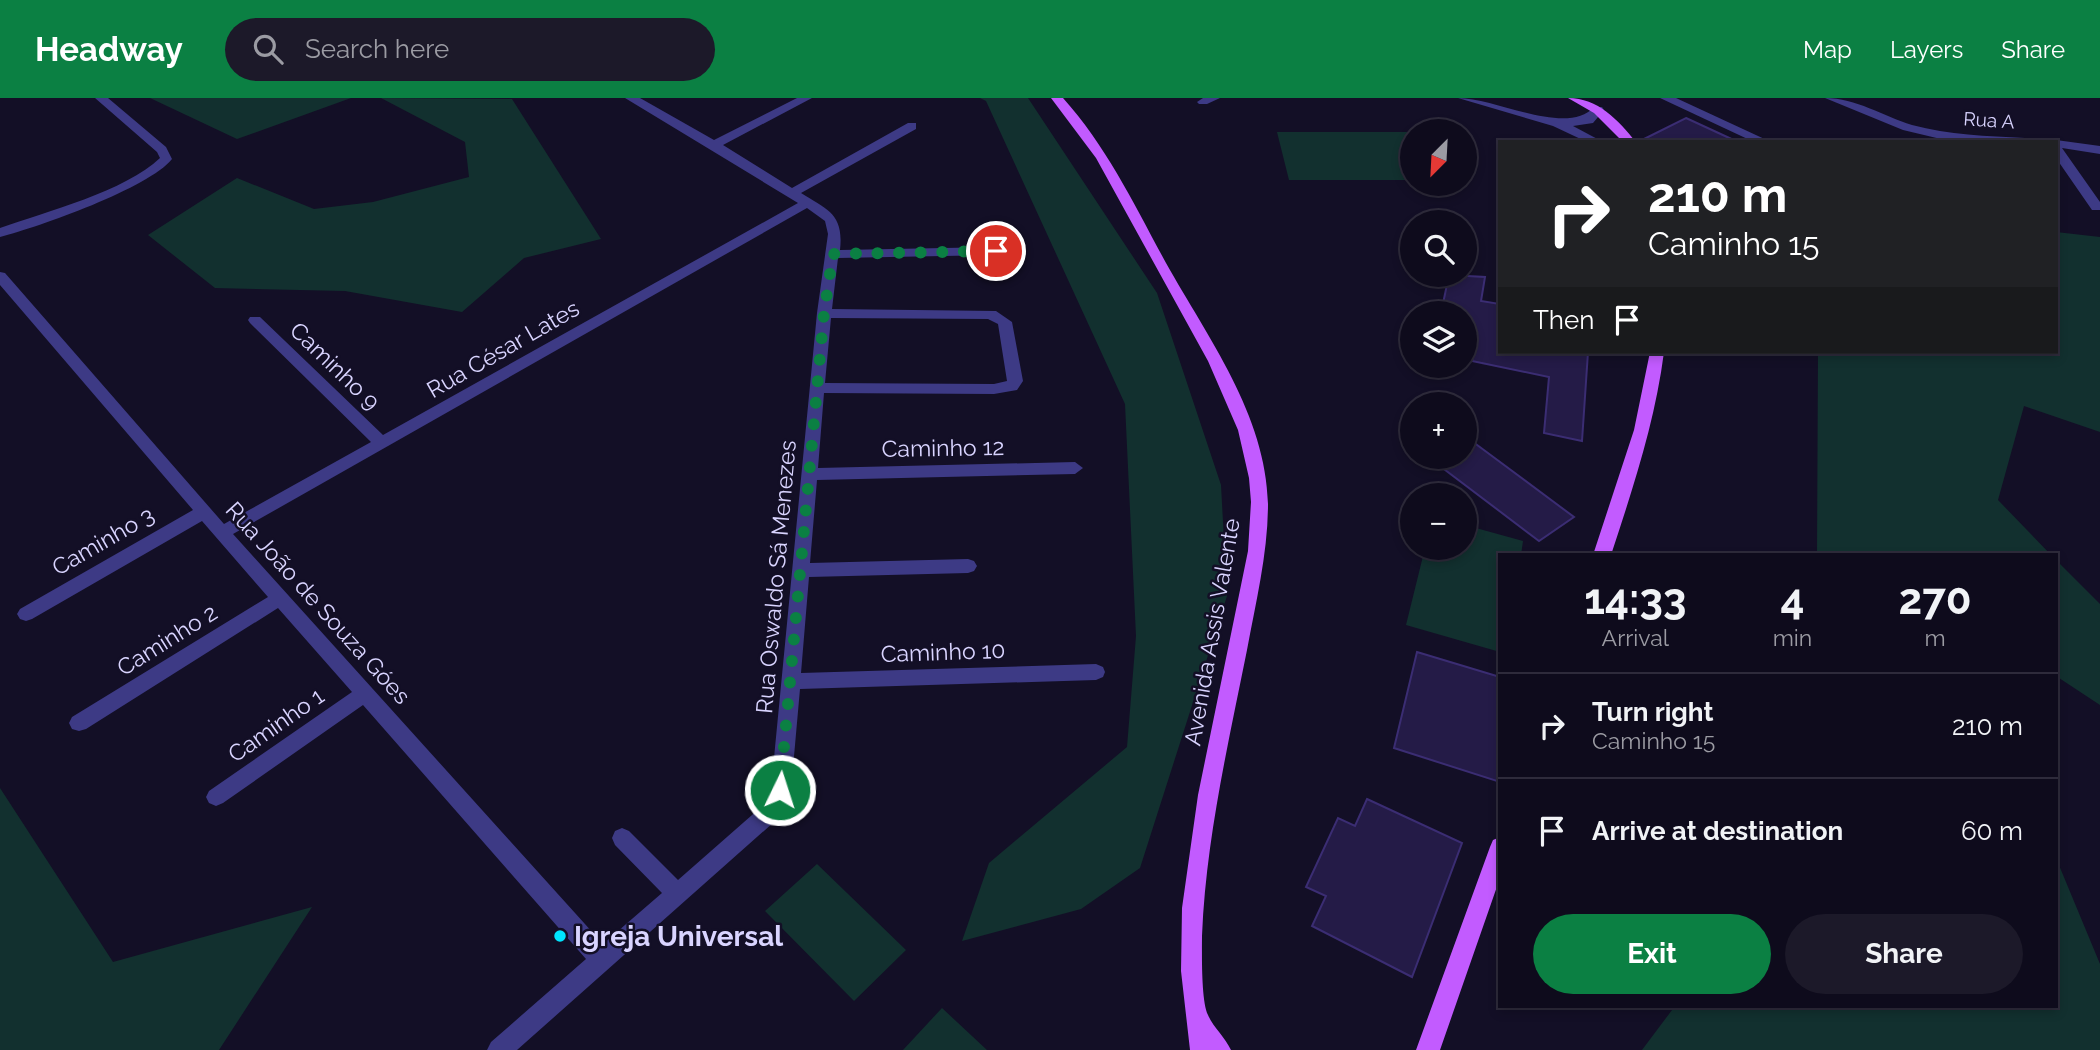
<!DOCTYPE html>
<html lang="en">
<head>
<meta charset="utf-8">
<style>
  :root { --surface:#0e0b1c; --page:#1c1929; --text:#f1f3f6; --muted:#9b9ba3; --line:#2e2b3b; --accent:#0b8043 }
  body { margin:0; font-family:Raleway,sans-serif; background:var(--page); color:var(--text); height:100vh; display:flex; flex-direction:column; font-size:26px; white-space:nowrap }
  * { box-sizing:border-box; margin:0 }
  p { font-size:23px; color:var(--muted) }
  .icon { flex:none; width:38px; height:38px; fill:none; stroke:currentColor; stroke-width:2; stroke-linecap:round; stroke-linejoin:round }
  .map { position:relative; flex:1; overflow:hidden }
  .side { position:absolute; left:1498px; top:455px; width:560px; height:455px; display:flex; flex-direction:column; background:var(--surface); border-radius:0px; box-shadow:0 4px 10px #0003,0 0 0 2px var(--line) }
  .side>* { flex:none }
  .hud { position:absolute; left:1498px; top:42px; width:560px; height:214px; border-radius:0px; box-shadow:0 4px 10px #0003,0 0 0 2px var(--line); background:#202124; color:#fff; overflow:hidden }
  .needle { width:46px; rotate:204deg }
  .fabs { position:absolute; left:1400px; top:21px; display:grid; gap:14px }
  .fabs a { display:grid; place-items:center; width:77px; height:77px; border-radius:50%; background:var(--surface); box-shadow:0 4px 10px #0003,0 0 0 2px var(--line); font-size:35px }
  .pin { position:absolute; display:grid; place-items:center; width:60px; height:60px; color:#fff; margin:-30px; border:4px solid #fff; border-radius:50%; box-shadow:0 2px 7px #0007 }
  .me { position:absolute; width:77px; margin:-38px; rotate:4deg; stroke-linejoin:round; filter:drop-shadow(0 0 5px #0008) }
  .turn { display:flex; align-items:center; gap:24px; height:147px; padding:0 35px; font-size:32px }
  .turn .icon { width:91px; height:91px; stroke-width:2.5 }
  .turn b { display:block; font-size:49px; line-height:60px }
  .then { display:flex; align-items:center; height:66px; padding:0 35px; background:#0003; gap:14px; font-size:26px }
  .eta { display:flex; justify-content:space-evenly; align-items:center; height:119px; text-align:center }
  .eta b { font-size:42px; font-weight:700; line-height:49px }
  .action { display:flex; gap:14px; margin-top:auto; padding:14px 35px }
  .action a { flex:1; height:80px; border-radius:42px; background:var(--accent); color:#fff; font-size:28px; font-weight:700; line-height:80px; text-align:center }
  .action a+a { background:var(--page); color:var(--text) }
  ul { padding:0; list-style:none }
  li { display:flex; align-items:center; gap:21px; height:105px; padding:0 35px; border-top:2px solid var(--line) }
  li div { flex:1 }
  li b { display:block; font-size:26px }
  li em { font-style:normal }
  header { display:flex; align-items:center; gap:42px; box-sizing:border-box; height:98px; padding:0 35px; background:var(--accent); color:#fff }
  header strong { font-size:33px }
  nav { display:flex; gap:38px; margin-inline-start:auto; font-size:24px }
  .search { width:490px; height:63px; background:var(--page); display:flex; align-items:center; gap:18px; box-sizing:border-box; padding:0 24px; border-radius:38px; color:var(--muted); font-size:26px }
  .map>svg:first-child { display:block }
</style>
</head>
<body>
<header>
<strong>Headway</strong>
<div class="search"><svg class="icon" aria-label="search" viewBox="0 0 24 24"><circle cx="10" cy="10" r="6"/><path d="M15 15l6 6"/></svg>Search here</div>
<nav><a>Map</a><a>Layers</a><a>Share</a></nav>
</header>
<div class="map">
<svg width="2100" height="952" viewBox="0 0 2100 952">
  <rect width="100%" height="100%" fill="#130f26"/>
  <!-- green -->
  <path fill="#12302f" d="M150 0H351L237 41Z
    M381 0 512 1 601 141 524 160 462 214 345 193 215 190 148 137 237 80 314 111 373 104 469 79 465 44Z
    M980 0H1028L1157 195 1221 387 1227 498 1140 770 1081 811 962 843 989 765 1127 649 1136 538 1125 306 986 3Z
    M1277 34H1412V82H1289Z
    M2056 134 2100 139V334L2024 308 1998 402 2051 457H1817L1818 254H2056Z
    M1465 427 1523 443 1521 457H1500V554L1406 527 1425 450H1465Z
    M2056 462 2100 506V607L2056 578Z
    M0 690 113 864 312 809 219 952H0Z
    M2056 760 2100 866V952H1642L1675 908H2056Z
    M817 766 906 852 854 903 765 813Z
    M942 910 987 952H903Z"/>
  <!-- building -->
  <path fill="#241b47" stroke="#3b2d73" stroke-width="2" d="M1686 20 1738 44H1638Z
    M1449 177 1485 179 1481 203 1500 206V254H1588L1582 343 1544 335 1549 279 1472 263 1473 258 1465 256V215H1441Z
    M1465 338 1574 419 1539 443 1428 359H1465Z
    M1417 554 1500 579V684L1394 650Z
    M1367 701 1462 745 1412 879 1312 828 1326 798 1306 789 1338 720 1355 728Z"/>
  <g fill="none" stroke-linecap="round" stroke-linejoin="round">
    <!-- minor -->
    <path fill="#3d3a85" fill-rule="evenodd" d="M95 0H108L166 49 172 61C149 90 39 129 0 139V130C45 114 126 93 160 60L157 54Z
      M625 0H640L714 42 797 0H812L723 47 792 90 908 25H916V31L801 95C828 112 844 116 840 152L996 149 1003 153 996 157 838 160 832 211 996 213 1012 224 1023 283 1017 292 994 296 824 295 818 370 1075 364 1083 370 1075 376 817 382 810 465 968 461 974 463 977 468 974 473 968 475 809 479 801 575 1096 566 1103 569 1105 574 1103 579 1096 582 800 591 791 692 774 724 517 952H487L491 944 586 861 363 607 223 705 216 708 209 705 206 699 209 693 352 594 278 510 86 631 79 633 72 631 69 625 72 619 268 499 202 423 32 521 26 523 20 521 17 516 20 511 193 412 0 187V174L5 175 224 426 371 344 250 225 248 222 250 219H260L383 337 798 105ZM807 110 825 123 828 136 817 215 771 691 760 710 678 782 629 733 622 730 615 733 612 740 615 747 662 795 603 846 233 436ZM831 220 988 221 998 226 1007 283 994 286 825 285Z
      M1203 0H1220L1207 6H1199L1197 4Z
      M1458 0C1496 0 1567 39 1594 9H1602L1604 12 1593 25 1573 28 1603 44H1587L1553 28Z
      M1660 0H1676L1771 44H1754Z
      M1825 0C1856 0 1883 18 1912 27 1949 37 1987 38 2025 40L2031 44 1945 42 1903 32Z
      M2056 42 2100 48V56L2062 50 2100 104V112H2092L2056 60V44H2051Z"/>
    <!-- major -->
    <path fill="#c25bff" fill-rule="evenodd" d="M1051 0H1063C1107 49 1135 108 1166 165 1208 240 1266 317 1268 406 1268 455 1256 503 1247 552 1228 647 1206 741 1202 838 1202 855 1201 903 1208 917 1213 929 1225 939 1231 952H1190L1181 873 1182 810 1198 697 1248 453 1251 404 1249 380 1238 332 1208 263 1096 60Z
      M1568 0C1598 0 1618 22 1636 44H1623L1594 15Z
      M1650 254H1664C1655 324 1633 390 1611 457H1593L1634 332Z
      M1500 739V780L1440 952H1416L1490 749 1493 742Z"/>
  </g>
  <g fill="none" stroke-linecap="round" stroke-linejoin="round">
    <!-- route -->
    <path stroke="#0b8043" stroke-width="12" stroke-dasharray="0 21.6" d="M780 692 824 215 833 156 996 153"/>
  </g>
  <!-- markers -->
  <circle fill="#00e5ff" stroke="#130f26" stroke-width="2.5" cx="560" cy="838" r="7"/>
  <g text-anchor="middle" stroke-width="5" stroke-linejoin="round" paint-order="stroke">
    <!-- far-street labels -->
    <g font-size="19" fill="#d9d4ff" stroke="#130f26">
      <text transform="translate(1989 22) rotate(4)" y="7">Rua A</text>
    </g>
    <!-- street labels -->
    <g font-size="23" fill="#d9d4ff" stroke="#130f26">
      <text transform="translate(503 251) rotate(-30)" y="8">Rua César Lates</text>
      <text transform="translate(335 268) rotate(44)" y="8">Caminho 9</text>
      <text transform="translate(943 350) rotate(-1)" y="8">Caminho 12</text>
      <text transform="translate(103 443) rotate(-30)" y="8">Caminho 3</text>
      <text transform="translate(776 479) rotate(-85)" y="8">Rua Oswaldo Sá Menezes</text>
      <text transform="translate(318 505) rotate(48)" y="8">Rua João de Souza Góes</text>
      <text transform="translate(1212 534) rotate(-80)" y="8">Avenida Assis Valente</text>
      <text transform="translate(167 542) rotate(-32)" y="8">Caminho 2</text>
      <text transform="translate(943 554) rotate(-2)" y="8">Caminho 10</text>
      <text transform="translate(276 627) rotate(-35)" y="8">Caminho 1</text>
    </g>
    <!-- near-poi labels -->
    <g font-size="28" font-weight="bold" fill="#d9d4ff" stroke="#130f26" text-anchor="start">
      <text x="574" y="848">Igreja Universal</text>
    </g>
  </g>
</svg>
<div class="fabs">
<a><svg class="needle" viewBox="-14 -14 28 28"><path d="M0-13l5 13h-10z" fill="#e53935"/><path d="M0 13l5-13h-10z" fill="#9b9ba3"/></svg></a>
<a><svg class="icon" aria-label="search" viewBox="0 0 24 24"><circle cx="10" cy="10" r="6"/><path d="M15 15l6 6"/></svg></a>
<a><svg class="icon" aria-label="layers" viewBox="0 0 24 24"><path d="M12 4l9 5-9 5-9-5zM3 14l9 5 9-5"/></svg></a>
<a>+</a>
<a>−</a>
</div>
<div class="pin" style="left:996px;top:153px;background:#d93025"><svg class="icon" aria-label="arrive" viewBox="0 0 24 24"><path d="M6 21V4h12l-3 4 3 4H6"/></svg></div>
<svg class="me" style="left:780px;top:692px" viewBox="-20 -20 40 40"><circle r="17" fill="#0b8043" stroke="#fff" stroke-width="3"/><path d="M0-11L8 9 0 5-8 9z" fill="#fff"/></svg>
<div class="hud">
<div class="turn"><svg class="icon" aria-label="right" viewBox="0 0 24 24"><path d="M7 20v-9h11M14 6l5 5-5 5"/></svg><div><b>210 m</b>Caminho 15</div></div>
<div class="then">Then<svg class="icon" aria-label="arrive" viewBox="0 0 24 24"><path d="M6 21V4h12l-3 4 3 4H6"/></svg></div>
</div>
<section class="side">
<div class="eta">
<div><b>14:33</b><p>Arrival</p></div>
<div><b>4</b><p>min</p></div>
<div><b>270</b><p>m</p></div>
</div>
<ul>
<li><svg class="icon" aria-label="right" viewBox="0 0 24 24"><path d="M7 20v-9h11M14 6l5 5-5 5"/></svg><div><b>Turn right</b><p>Caminho 15</p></div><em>210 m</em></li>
<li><svg class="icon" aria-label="arrive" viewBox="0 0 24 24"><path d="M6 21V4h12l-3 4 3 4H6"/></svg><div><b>Arrive at destination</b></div><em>60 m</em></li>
</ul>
<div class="action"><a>Exit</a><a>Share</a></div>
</section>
</div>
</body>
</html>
